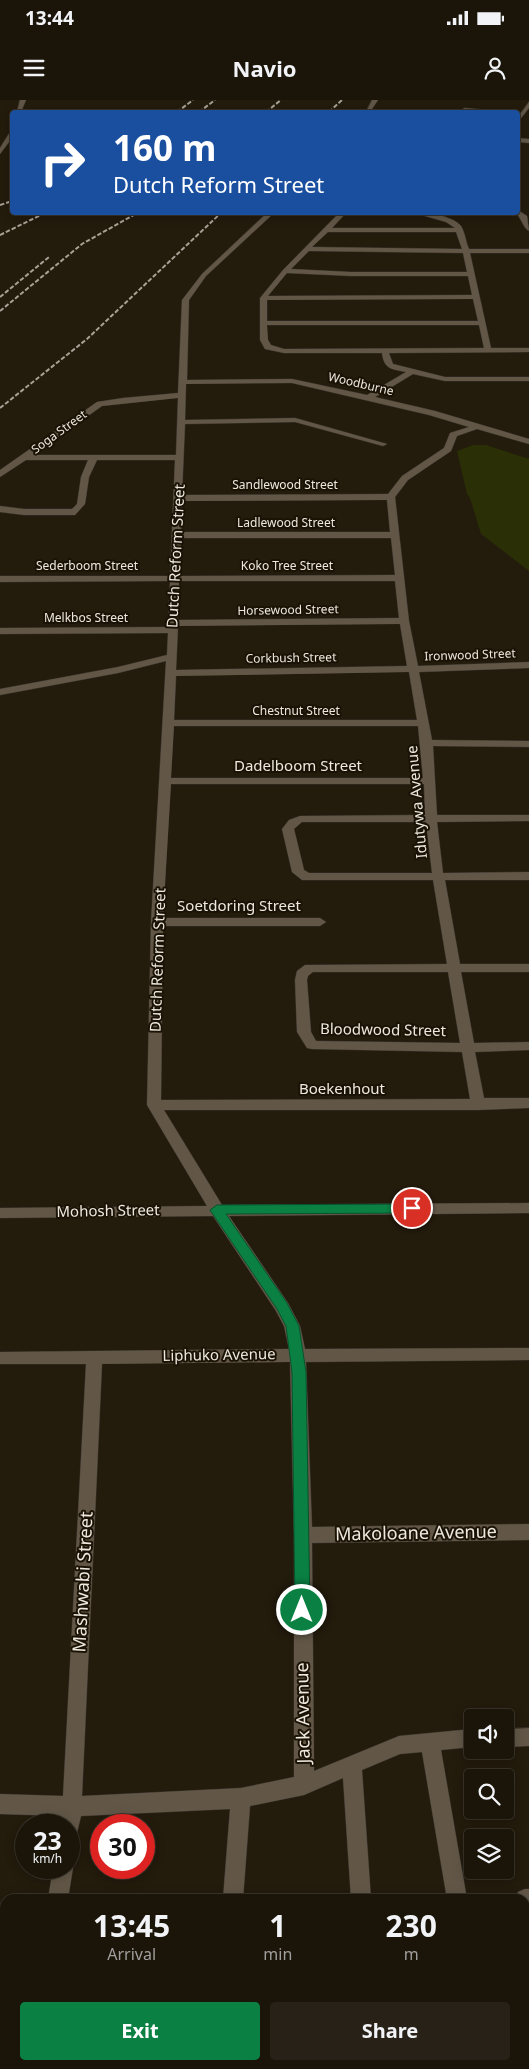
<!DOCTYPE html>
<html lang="en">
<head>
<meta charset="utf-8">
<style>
  :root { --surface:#1a1409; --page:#272117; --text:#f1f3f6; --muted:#9f9e9c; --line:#38332a; --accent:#0b8043 }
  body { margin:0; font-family:"Noto Sans",sans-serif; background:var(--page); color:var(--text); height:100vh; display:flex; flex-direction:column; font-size:19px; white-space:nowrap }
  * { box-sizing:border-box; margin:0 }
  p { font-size:16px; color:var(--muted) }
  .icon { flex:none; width:28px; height:28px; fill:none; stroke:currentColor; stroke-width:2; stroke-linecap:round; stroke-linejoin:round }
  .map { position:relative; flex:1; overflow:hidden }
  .panel { position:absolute; left:0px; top:1794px; width:530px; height:176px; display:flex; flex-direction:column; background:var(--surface); border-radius:15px 15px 0 0; box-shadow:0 2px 12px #0003,0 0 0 1px var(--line) }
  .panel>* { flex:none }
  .hud { position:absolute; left:10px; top:10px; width:510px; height:105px; border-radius:5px; box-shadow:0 2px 12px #0003,0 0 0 1px var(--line); background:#1a4fa0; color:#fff; overflow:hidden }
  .buttons { position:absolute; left:464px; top:1609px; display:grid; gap:10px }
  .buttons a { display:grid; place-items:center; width:50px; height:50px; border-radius:5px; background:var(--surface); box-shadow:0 2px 12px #0003,0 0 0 1px var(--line); font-size:25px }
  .speed { position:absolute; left:15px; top:1714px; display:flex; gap:10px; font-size:25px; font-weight:700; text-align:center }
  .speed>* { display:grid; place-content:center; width:65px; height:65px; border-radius:50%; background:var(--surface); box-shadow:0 2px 12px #0003,0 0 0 1px var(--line); line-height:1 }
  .speed small { font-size:12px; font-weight:400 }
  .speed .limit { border:8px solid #d22; background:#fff; color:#111 }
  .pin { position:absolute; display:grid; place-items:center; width:42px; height:42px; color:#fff; margin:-21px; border:2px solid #fff; border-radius:50%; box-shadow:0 1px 5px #0007 }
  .me { position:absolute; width:55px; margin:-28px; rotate:0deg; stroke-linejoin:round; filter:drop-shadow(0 0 4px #0008) }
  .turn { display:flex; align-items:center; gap:18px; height:105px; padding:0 20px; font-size:22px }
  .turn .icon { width:65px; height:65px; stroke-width:2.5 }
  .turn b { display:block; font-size:35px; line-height:42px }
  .eta { display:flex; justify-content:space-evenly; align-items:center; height:85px; text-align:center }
  .eta b { font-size:30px; font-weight:700; line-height:35px }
  .cta { display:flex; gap:10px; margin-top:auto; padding:10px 20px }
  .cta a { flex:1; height:58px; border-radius:5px; background:var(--accent); color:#fff; font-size:20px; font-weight:700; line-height:58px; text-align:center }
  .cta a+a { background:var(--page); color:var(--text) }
  .status { display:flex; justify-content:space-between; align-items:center; height:35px; padding:0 25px; background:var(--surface); direction:ltr }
  .status svg { height:14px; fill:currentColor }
  header { display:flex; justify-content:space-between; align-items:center; height:65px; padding:0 20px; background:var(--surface); font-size:22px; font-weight:700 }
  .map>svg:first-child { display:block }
</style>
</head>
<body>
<div class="status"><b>13:44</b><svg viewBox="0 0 49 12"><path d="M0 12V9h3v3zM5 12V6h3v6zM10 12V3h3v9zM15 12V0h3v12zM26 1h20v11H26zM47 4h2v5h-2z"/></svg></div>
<header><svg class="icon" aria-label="menu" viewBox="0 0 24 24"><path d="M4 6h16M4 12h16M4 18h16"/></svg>Navio<svg class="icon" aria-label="person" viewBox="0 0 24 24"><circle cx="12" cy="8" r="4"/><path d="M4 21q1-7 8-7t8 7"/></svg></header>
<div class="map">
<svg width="529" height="1969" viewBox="0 0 529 1969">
  <rect width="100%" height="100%" fill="#231b0c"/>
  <!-- green -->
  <path fill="#2a2f06" d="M473 345H486L529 359V471L481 434 470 398 467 394 457 351Z"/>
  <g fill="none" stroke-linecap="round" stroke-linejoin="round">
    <!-- minor casing -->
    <g stroke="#39332c" stroke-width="1">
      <path id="minor" d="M20 0H26L21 12H17Z
        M372 0H378L370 12H366Z
        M529 2V8L518 22V17Z
        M464 8 489 10 492 12 462 11Z
        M12 29V38L0 54V48Z
        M518 38 529 39V43L518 42Z
        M518 110 527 116 529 131C523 128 521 117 515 112Z
        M268 112H275L206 176 189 200 187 280 292 279 367 295 406 272C391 269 384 269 382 253H284L265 249 260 240V198L283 170 340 112H347L332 128H455L446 122 411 112C425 112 452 115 461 126 465 132 466 143 469 149H529V153H470L491 248H529V252L389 253 393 264 445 277H529V281H445L413 274 375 297 435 311 529 339V344L477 329 457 336 451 351 408 380 395 397 409 521 418 566 529 562V568L419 572 432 640 529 641V647L433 646 437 715H529V721L437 722 443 773 529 772V780H445L460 864H529V872H461L474 943 529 942V950L475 952 484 998H529V1008L478 1010H164L222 1105 529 1103V1113L229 1116 288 1203 300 1226 305 1249 529 1248V1260L306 1262 312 1427 529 1424V1440L312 1443 314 1671 399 1636 472 1629V1647L441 1650 467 1799H447L422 1652 400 1654 362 1670 371 1799H351L343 1678 304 1695 250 1706 243 1799H223L230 1709 81 1716 76 1737 69 1740V1725H60L61 1716 0 1714V1694L63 1696 86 1264H0V1252L289 1249 284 1226 276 1211 213 1116 0 1118V1108L207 1106 147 1005 151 822 166 561 118 573 0 595V589L118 567 167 555 168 533 0 534V528L168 527 170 481 0 482V476H170L175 360H97L89 377 85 404 75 415H24L0 412V406L24 409H72L77 404 81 377 88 360H26L0 377V370L97 302 123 298 178 293 182 200 202 174ZM328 132H456L462 149 312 147ZM309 151 463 153 467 172H351L291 169ZM287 173 351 176H468L472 195 268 196ZM473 199 478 221H267V200ZM267 225H479L484 248 284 249 271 245 268 240ZM292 283 429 315 469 327 450 333 444 348 402 376 388 394 182 395 185 324 295 322 383 346 387 344 295 318 185 320 186 284ZM178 298 176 355H33L102 306ZM387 400 390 432H181L182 401ZM181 438H391L395 475 180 476ZM179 481H395L399 518 178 520ZM400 524 407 566 176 570 178 526ZM409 572 417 620H174L176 576ZM174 626H418L423 678H171ZM171 684H424L425 715 300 716 289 720 282 729 292 772 302 780H433L447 864 305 865 297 871 295 880 297 932 307 948 312 949 462 952 470 999 161 1000 163 826H320L326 822 320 818H163ZM302 722H426L432 773H309L304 770 294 729ZM313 872H448L460 943 316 941 311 932 307 880 308 876ZM290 1262 294 1435V1677L241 1688 82 1696 102 1264Z
        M529 1628V1646L505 1647V1629Z
        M69 1760 73 1768 68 1799H48L53 1768H69Z
        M525 1789H529V1809H525V1799H515L518 1792Z
        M525 1857H529V1879H525Z
        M0 1897 5 1899V1921L0 1919Z
        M285 1965H350L348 1969H287Z"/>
    </g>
    <!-- minor -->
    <use href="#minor" fill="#625747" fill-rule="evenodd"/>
    <!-- rail -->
    <path stroke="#a8a196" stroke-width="2" stroke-dasharray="4.5 2" stroke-linecap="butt" d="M177 12 193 0
      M199 12 215 0
      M266 12 281 0
      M329 12 342 0
      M0 105 12 101
      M0 135 47 112
      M0 197 49 157
      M0 211 82 144 139 112
      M0 308 87 239 222 112"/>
  </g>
  <!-- route -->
  <path fill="#0b8043" stroke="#07532c" d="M412 1104 418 1108 412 1113 226 1114 287 1203 299 1226 306 1272 310 1510 308 1515 302 1517 297 1515 295 1510 292 1272 286 1226 277 1209 210 1110 217 1105Z"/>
  <g text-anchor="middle" stroke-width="4" stroke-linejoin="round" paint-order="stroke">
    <!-- far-street labels -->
    <g font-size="12" fill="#eee8de" stroke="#1a1204">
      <text transform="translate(361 284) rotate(13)" y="4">Woodburne</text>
      <text transform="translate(59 332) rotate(-36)" y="4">Soga Street</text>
      <text x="285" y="389">Sandlewood Street</text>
      <text x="286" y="427">Ladlewood Street</text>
      <text x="87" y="470">Sederboom Street</text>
      <text x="287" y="470">Koko Tree Street</text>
      <text transform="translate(288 510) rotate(-1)" y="4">Horsewood Street</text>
      <text x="86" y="522">Melkbos Street</text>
      <text transform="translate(470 555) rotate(-2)" y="4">Ironwood Street</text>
      <text transform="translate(291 558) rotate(-1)" y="4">Corkbush Street</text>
      <text x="296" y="615">Chestnut Street</text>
    </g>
    <!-- street labels -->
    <g font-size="15" fill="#eee8de" stroke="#1a1204">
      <text transform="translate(176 456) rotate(-87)" y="5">Dutch Reform Street</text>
      <text x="298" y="671">Dadelboom Street</text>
      <text transform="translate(417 702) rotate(-95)" y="5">Idutywa Avenue</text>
      <text x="239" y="811">Soetdoring Street</text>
      <text transform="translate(158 860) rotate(-88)" y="5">Dutch Reform Street</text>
      <text transform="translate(383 930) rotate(1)" y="5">Bloodwood Street</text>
      <text x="342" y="994">Boekenhout</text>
      <text transform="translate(108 1111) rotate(-1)" y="5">Mohosh Street</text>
      <text transform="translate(219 1255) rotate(-1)" y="5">Liphuko Avenue</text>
    </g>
    <!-- near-street labels -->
    <g font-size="18" fill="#eee8de" stroke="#1a1204">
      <text transform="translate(416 1433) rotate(-1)" y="6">Makoloane Avenue</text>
      <text transform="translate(83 1482) rotate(-87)" y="6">Mashwabi Street</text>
      <text transform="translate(303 1613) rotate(-91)" y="6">Jack Avenue</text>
    </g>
  </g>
</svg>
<div class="buttons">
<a><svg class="icon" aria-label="sound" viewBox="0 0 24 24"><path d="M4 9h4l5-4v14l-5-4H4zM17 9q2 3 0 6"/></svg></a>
<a><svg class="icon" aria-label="search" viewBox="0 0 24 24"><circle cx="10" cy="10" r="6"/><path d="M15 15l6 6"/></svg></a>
<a><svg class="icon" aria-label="layers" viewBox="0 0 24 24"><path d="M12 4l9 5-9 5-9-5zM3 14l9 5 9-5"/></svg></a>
</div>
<div class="speed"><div>23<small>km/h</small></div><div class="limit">30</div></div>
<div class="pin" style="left:412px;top:1108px;background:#d93025"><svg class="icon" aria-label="arrive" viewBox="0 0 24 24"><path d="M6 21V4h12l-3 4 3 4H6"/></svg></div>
<svg class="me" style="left:302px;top:1510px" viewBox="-20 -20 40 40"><circle r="17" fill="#0b8043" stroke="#fff" stroke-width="3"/><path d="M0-11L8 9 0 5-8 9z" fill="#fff"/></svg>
<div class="hud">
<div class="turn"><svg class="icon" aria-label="right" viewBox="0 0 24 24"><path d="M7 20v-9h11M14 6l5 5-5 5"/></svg><div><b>160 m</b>Dutch Reform Street</div></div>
</div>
<section class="panel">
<div class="eta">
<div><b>13:45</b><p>Arrival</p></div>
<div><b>1</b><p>min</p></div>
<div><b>230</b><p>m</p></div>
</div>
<div class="cta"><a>Exit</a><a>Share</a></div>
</section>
</div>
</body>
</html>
